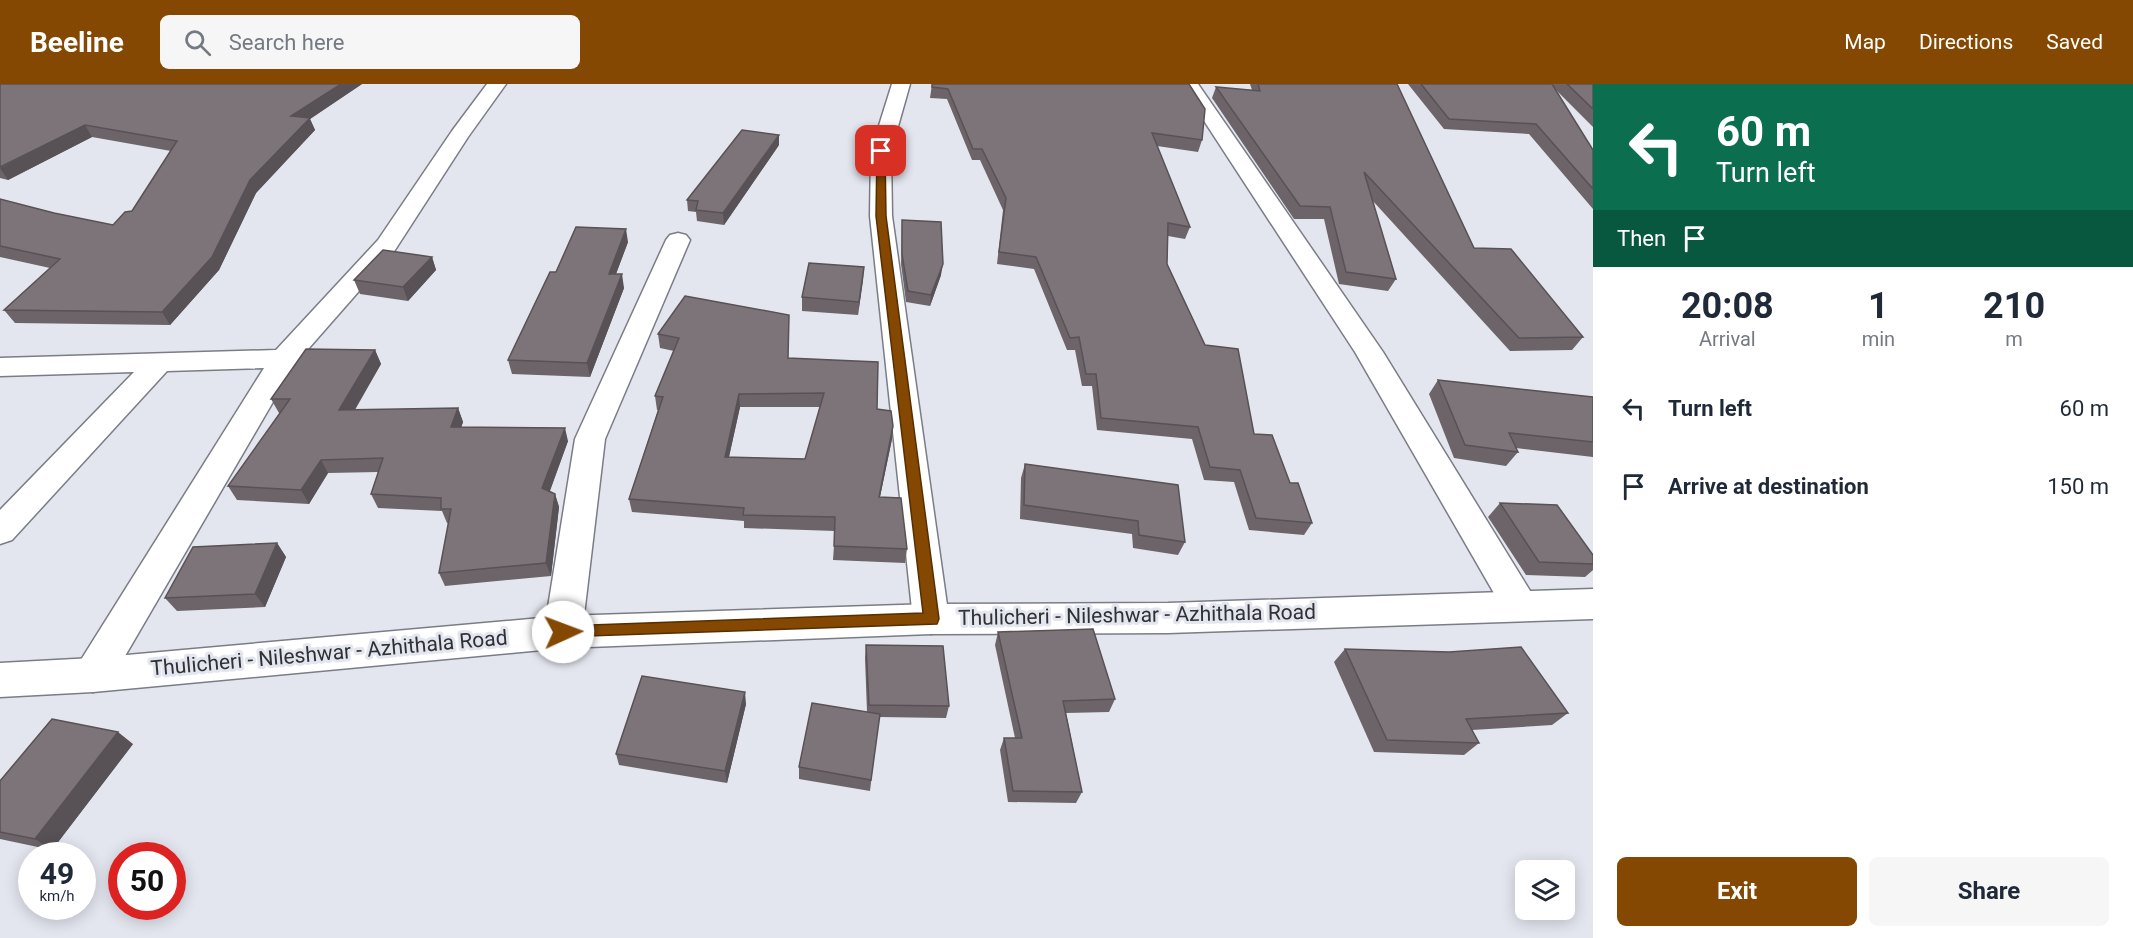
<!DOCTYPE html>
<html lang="en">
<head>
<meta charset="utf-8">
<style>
  :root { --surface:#fff; --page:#f6f6f7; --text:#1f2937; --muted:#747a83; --accent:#844802 }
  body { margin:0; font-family:Roboto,sans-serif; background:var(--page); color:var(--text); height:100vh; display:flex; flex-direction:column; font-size:22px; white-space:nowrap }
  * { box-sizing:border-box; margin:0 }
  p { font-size:20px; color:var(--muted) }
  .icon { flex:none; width:33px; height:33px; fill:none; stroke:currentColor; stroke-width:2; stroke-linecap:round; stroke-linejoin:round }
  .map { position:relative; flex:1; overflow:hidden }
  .drawer { display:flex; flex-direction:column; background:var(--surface); width:540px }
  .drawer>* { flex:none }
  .guide { background:#0b6e4f; color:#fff; overflow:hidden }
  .fabs { position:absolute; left:1515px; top:776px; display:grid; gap:12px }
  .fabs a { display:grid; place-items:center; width:60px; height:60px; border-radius:9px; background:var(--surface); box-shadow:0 3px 15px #0003; font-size:30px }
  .speed { position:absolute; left:18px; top:758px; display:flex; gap:12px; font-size:30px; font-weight:700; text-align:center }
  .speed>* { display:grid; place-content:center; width:78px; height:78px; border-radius:50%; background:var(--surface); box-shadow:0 3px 15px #0003; line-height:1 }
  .speed small { font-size:15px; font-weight:400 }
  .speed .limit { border:9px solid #d22; background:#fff; color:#111 }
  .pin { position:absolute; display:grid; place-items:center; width:51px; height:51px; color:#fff; margin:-26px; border-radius:12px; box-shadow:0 3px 9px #0006 }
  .me { position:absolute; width:66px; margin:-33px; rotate:88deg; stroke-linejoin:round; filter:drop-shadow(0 0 4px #0008) }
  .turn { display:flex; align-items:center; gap:21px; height:126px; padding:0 24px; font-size:27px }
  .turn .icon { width:78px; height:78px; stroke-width:2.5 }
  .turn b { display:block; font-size:42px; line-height:51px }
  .then { display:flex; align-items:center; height:57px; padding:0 24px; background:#0003; gap:12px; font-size:22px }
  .eta { display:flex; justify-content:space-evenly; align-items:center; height:102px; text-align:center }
  .eta b { font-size:36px; font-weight:700; line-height:42px }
  .button { display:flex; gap:12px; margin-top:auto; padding:12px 24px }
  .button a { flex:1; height:69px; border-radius:9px; background:var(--accent); color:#fff; font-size:24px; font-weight:700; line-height:69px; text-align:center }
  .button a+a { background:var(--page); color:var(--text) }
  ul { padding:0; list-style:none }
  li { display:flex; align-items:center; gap:18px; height:78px; padding:0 24px }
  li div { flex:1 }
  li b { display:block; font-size:22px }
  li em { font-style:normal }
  header { display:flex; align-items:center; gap:36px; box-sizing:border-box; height:84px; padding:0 30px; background:var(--accent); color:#fff }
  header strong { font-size:28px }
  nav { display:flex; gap:33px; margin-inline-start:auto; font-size:21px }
  .search { width:420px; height:54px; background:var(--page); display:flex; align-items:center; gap:15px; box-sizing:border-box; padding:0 21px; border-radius:9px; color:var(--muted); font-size:22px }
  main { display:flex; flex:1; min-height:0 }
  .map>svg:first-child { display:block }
</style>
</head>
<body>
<header>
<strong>Beeline</strong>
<div class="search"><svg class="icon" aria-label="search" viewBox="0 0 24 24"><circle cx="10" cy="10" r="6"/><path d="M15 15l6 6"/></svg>Search here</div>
<nav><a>Map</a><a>Directions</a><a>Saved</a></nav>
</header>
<main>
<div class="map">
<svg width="1593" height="854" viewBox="0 0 1593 854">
  <rect width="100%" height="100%" fill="#e3e6ef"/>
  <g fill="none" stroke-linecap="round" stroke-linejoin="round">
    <!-- street casing -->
    <g stroke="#7a7d85" stroke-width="3">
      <path id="street" d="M487 0H506L468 53 395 166 295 280 107 603 93 608 79 603 74 591 79 579 264 284 167 287 12 456 0 460V426L134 288 0 292V274L276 266 378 156 452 47Z
        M892 0H910L891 67 892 132 949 535 944 546 931 550 918 546 913 535 870 132 871 67Z
        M1180 0H1198L1383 268 1532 510 1537 520 1532 530 1519 535 1506 530 1355 268Z
        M678 149 686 151 690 156 605 355 582 548 576 559 563 564 550 559 544 548 575 355 666 156 670 151Z"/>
    </g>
    <!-- secondary casing -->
    <g stroke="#7a7d85" stroke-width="3">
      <path id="secondary" d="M1593 505V535L1168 549 931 550 563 564 93 608 0 613V579L93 574 563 532 931 520 1168 519Z"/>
    </g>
    <!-- street -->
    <use href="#street" fill="#fff" fill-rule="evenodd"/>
    <!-- secondary -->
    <use href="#secondary" fill="#fff" fill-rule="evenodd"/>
  </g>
  <!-- wall -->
  <path fill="#6c6468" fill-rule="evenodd" d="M0 0H362L310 35 315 46 256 109 219 186 170 241 15 239 4 226 50 184 0 173V115L54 129 113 141 132 127 171 67 92 53 8 96 0 94Z
    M932 0 1202 56 1198 68 1157 62 1190 143 1185 155 1168 152 1167 180 1205 261 1254 350 1290 399 1312 439 1304 451 1249 446 1234 398 1204 396 1192 355 1097 346 1092 302H1082L1075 266H1067L1034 185 997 180 1003 126 980 76H972L947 15 930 14Z
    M1250 0H1397L1474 164 1583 253 1572 266 1510 267 1372 116 1396 195 1388 207 1339 200 1324 135H1294L1212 14 1216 3 1252 6Z
    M1408 0H1593V43L1553 3 1593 66V125L1529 50 1444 45Z
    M779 61 724 141 697 137 696 128 688 127 687 116Z
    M902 136 941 191 930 222 906 218 901 180Z
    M628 158 616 190 624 204 590 293 512 290 508 276 556 188Z
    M432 173 436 186 408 217 360 210 354 196Z
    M864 183 858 231 802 227V213Z
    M658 250 789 274 877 325 892 355 880 413 907 465 905 479 833 476 835 447 744 444V437L632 428 629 415 658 326H657L655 312 674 267 660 264ZM740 323H820L805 375 729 373Z
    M375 266 381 280 355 326 458 324 463 338 461 343 568 357 550 407 555 410 559 423 551 492 445 502 439 489 449 439H447L442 427 378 424 371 410 378 388 328 389 309 420 237 416 228 402 281 329H279L271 315Z
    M1438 296 1593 313V373L1516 364 1518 368 1506 382 1454 374 1429 310Z
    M1025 380 1185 458 1178 471 1133 464 1132 450 1020 435 1021 394Z
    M1500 419 1593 471V486L1585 493 1526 491 1488 433Z
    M277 459 286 473 265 523 177 527 165 514Z
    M998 548 1115 615 1109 628 1066 629 1082 708 1076 719 1008 718 1000 666 1004 654H1015L995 561Z
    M866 561 949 622 946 634 879 633 870 707 799 695V683L867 628 865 574Z
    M1345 565 1568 629 1552 641 1472 646 1479 659 1464 671 1374 668 1334 578Z
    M746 620 727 699 619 681 616 670Z
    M133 660 52 766 0 755V697Z"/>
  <!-- shaded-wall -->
  <path fill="#585155" d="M341 0H362L310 35 315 46 256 109 219 186 170 241 162 228 250 96 291 32Z
    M85 41 92 53 8 96 0 84Z
    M779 51V61L724 141 723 129Z
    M626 145 628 158 611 203 609 190Z
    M432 173 436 186 408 217 403 203Z
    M943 180 941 191 930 222 931 211Z
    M864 183 863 197 858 231 859 218Z
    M622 190 624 204 590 293 587 279Z
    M375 266 381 280 346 340 339 326Z
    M739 310 740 323 726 386 725 373Z
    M458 324 463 338 457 357 451 343Z
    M893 342 892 355 877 427 879 413Z
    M565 344 568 357 546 417 542 404Z
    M321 376 328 389 309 420 301 406Z
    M555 410 559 423 551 492 546 479Z
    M277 459 286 473 265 523 255 510Z
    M745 608 746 620 727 699 725 687Z
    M118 648 133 660 52 766 35 755Z"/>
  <!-- building -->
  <path fill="#7d7479" stroke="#585155" stroke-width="1.5" fill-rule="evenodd" d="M0 0H341L291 32 310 34 250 96 212 173 162 228 4 226 60 175 0 162V115L54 129 113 141 125 128 132 127 177 57 85 41 0 83Z
    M932 0H1189L1205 25 1202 56 1152 49 1190 143 1168 139 1167 180 1205 261 1238 265 1254 350 1272 351 1290 399H1298L1312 439 1256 434 1240 386 1210 383 1198 343 1101 334 1096 290H1086L1079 253 1070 254 1036 173 999 168 1006 114 982 65H973L948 5 932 3Z
    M1258 0H1397L1474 164 1511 165 1583 253 1519 254 1364 88 1396 195 1346 188 1330 123 1300 122 1216 3 1260 7Z
    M1421 0H1552L1593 66V105L1536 40 1449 35Z
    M1567 0H1593V25Z
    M742 46 779 51 723 129 696 126 698 117 687 116Z
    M902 136 941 138 943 180 931 211 908 207 902 170Z
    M576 143 626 145 609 190H622L587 279 508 276 550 188H556Z
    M383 166 432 173 403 203 354 196Z
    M809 179 864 183 859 218 802 213Z
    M685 212 789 231 788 274 878 278 877 325 891 327 893 342 879 413 901 414 907 465 834 462 835 433 743 431 744 424 629 415 663 313 655 312 679 254 658 250ZM824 309 805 375 725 373 739 310Z
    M306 265 375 266 339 326 458 324 451 343 565 344 542 404 555 410 546 479 439 489 451 425H441V414L371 410 383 374 321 376 301 406 228 402 290 315H271Z
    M1438 296 1593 313V358L1509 349 1518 368 1465 361Z
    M1025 380 1178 401 1185 458 1139 451 1138 437 1024 421Z
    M1500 419 1557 421 1593 471V480L1539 478Z
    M277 459 255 510 165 514 193 463Z
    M1093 545 1115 615 1063 617 1082 708 1013 707 1004 654H1022L998 548Z
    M866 561 943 562 949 622 869 621Z
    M1521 563 1568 629 1466 635 1479 659 1387 656 1345 565 1449 568Z
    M642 592 745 608 725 687 616 670Z
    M812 619 880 630 871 696 799 683Z
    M52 635 118 648 35 755 0 748V697Z"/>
  <!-- route -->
  <path fill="#844802" stroke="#562f01" stroke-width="1.5" d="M881 64 885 67 886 132 939 535 937 540 558 553 555 548 558 544 563 542 923 529 876 132 877 67Z"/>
  <g text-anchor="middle" stroke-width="6" stroke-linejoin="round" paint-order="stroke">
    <!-- street labels -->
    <g font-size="21" fill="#303134" stroke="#e3e6ef">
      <text transform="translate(1137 531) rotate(-1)" y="7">Thulicheri - Nileshwar - Azhithala Road</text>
      <text transform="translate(329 569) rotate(-5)" y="7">Thulicheri - Nileshwar - Azhithala Road</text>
    </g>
  </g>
</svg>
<div class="fabs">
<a><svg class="icon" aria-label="layers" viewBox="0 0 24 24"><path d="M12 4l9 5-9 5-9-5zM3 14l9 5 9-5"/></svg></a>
</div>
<div class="speed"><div>49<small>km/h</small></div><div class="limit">50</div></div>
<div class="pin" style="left:881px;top:67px;background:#d93025"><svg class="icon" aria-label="arrive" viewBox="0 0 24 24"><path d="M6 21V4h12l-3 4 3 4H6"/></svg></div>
<svg class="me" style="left:563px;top:548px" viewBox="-20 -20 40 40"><circle r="19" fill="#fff"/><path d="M0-13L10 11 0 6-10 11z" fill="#844802"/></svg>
</div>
<section class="drawer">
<div class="guide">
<div class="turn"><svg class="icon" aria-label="left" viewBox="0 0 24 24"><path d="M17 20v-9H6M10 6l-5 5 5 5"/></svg><div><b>60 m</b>Turn left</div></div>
<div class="then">Then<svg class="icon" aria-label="arrive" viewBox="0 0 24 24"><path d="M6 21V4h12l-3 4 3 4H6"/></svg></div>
</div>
<div class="eta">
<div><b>20:08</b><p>Arrival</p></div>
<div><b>1</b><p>min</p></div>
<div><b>210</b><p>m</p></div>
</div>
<ul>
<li><svg class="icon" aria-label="left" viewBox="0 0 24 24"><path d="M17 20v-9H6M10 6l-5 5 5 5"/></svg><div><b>Turn left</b></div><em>60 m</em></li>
<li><svg class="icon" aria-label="arrive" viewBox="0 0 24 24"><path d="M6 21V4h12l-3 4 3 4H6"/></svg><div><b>Arrive at destination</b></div><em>150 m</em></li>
</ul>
<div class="button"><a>Exit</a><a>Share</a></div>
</section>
</main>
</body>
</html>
